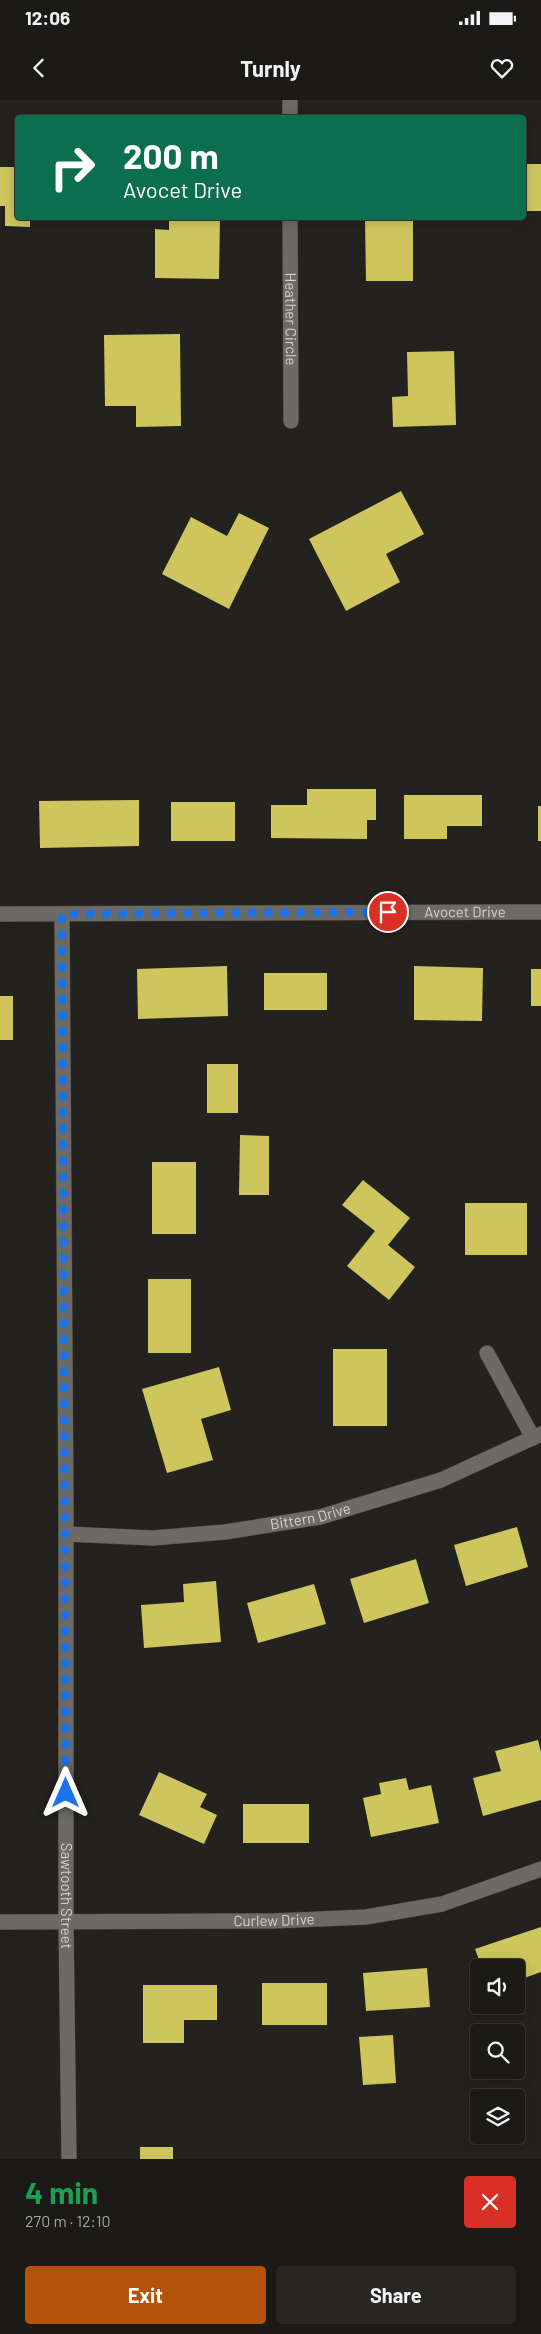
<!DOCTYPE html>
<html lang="en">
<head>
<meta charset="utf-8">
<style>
  :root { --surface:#1b1a16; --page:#282723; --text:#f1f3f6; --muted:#a0a1a1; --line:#393835; --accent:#b45309 }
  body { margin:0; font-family:Barlow,sans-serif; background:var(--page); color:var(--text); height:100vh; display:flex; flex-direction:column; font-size:19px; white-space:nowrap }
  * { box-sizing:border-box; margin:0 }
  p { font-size:16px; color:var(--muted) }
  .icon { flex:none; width:28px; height:28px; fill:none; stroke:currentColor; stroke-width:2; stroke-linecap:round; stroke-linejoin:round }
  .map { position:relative; height:2059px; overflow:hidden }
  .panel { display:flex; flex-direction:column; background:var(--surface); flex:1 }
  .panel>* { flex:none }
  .banner { position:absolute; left:15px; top:15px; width:511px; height:105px; border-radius:5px; box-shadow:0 2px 12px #0003,0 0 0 1px var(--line); background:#0b6e4f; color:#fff; overflow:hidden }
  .tools { position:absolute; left:470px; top:1859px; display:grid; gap:10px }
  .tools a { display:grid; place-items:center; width:55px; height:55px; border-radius:5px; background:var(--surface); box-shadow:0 2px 12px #0003,0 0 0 1px var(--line); font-size:25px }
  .pin { position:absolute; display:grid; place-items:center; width:42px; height:42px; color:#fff; margin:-21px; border:2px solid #fff; border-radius:50%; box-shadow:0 1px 5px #0007 }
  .me { position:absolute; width:55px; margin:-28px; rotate:0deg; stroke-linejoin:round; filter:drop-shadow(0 0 4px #0008) }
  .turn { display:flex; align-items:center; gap:18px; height:105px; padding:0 25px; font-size:22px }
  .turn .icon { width:65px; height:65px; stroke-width:2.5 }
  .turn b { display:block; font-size:35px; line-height:42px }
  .round { display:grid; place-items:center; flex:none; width:52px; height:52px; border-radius:5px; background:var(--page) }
  .headline { display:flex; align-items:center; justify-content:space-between; height:85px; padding:0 25px }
  h1 { font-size:30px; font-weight:700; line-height:38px; color:#1e9e55 }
  .button { display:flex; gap:10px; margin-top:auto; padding:10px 25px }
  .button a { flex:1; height:58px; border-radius:5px; background:var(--accent); color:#fff; font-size:20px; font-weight:700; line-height:58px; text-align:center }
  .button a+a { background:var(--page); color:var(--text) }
  .status { display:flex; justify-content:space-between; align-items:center; height:35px; padding:0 25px; background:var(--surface); direction:ltr }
  .status svg { height:14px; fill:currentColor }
  header { display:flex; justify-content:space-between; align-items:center; height:65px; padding:0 25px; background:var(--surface); font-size:22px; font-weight:700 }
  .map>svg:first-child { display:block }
</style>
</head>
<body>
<div class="status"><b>12:06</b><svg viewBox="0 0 49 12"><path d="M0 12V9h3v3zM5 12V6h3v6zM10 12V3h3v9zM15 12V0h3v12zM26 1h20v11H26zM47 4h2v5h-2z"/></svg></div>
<header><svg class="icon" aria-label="back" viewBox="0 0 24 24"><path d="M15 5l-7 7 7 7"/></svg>Turnly<svg class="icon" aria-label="heart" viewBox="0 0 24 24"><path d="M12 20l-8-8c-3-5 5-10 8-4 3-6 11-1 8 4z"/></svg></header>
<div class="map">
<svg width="541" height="2059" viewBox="0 0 541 2059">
  <rect width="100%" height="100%" fill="#24221e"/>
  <!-- building -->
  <path fill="#cec65d" d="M524 64H541V111H524Z
    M0 67H18V118H30V127L5 126V106H0Z
    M169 118H220L219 179 155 178V129L169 130Z
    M365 118H413V181H366Z
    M180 234 181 326 136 327V306H105L104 235Z
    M454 251 456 325 393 327 392 297 408 296 407 252Z
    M401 391 424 434 386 454 400 482 346 511 309 439Z
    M239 413 269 428 229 509 162 474 191 417 227 436Z
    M307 689H376V720H367V739L271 738V705H307Z
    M404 695H482V726H447V739H404Z
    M139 700V746L40 748 39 701Z
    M171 702H235V741H171Z
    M538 706H541V741H538Z
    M227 866 228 916 138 919 137 869Z
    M414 866 483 868 482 921 414 920Z
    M531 869H541V906H531Z
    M264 873H327V910H264Z
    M0 896H13V940H0Z
    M207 964H238V1013H207Z
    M240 1035 269 1036V1095H239Z
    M152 1062H196V1134H152Z
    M363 1080 410 1118 388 1145 415 1167 389 1200 347 1166 375 1131 342 1105Z
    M465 1103H527V1155H465Z
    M148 1179H191V1253H148Z
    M333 1249H387V1326H333Z
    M219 1267 231 1310 201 1319 213 1360 167 1373 142 1289Z
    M517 1427 528 1467 466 1486 454 1445Z
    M416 1459 429 1503 364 1523 350 1479Z
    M216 1481 221 1542 144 1548 141 1505 184 1502 183 1484Z
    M314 1484 326 1524 258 1543 247 1503Z
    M538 1640 541 1652V1700L483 1716 473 1678 501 1671 495 1651Z
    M159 1672 207 1694 200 1707 217 1715 204 1744 139 1715Z
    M406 1678 409 1690 431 1685 439 1723 371 1737 363 1698 381 1694 379 1683Z
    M243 1704H309V1743H243Z
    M541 1827V1872L516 1881V1868H482L475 1849Z
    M427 1868 430 1907 366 1911 363 1873Z
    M262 1883H327V1925H262Z
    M143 1885H217V1920H184V1943H143Z
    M393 1935 396 1983 363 1985 359 1937Z
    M140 2047H173V2059H140Z"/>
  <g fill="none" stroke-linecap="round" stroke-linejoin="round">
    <!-- minor casing -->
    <g stroke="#413f3c" stroke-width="16">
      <g id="minor">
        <path d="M290 0V18"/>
        <path id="s1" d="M290 118 291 321"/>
        <path id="s2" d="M0 814 541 812"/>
        <path id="s3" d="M62 814 66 1403V1821L69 2059"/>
        <path d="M487 1253 533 1338"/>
        <path id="s4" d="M66 1434 153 1438 225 1432 320 1417 441 1380 541 1334"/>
        <path id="s5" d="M0 1822 273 1821 366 1817 442 1804 541 1769"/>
      </g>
    </g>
    <!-- minor -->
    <use href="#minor" stroke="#6c6a65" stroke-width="15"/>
  </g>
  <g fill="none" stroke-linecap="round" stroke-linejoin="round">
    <!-- route -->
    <path stroke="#1a73e8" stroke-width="9" stroke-dasharray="0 16.2" d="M66 1693 62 814 388 812"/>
  </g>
  <g text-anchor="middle" stroke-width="5" stroke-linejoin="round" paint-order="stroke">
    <!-- street labels -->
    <g font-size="15" fill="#d4d3d0" stroke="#24221e">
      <text dy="5" stroke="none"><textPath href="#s1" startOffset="101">Heather Circle</textPath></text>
      <text dy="5" stroke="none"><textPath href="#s2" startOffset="465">Avocet Drive</textPath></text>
      <text dy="5" stroke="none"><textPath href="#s4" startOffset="246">Bittern Drive</textPath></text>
      <text dy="5" stroke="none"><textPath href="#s3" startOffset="982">Sawtooth Street</textPath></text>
      <text dy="5" stroke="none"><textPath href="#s5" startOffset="274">Curlew Drive</textPath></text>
    </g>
  </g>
</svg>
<div class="tools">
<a><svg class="icon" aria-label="sound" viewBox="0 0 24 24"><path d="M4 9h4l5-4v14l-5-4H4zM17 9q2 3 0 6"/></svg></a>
<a><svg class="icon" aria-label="search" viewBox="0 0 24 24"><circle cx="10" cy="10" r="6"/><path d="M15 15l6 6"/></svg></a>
<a><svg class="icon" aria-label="layers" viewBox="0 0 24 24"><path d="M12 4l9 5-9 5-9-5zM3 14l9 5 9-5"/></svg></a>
</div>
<div class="pin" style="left:388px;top:812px;background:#d93025"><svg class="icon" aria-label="arrive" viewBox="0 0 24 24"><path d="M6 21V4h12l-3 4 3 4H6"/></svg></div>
<svg class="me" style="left:66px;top:1693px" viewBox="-20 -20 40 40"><path d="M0-17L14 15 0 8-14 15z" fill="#1a73e8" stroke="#fff" stroke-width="4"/></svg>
<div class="banner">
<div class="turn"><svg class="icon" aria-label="right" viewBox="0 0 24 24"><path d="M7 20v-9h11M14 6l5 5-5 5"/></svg><div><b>200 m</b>Avocet Drive</div></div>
</div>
</div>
<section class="panel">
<div class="headline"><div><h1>4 min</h1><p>270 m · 12:10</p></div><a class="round" style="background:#d93025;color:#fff"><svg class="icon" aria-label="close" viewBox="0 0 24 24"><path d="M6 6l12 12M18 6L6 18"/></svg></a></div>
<div class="button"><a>Exit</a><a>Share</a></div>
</section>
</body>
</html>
